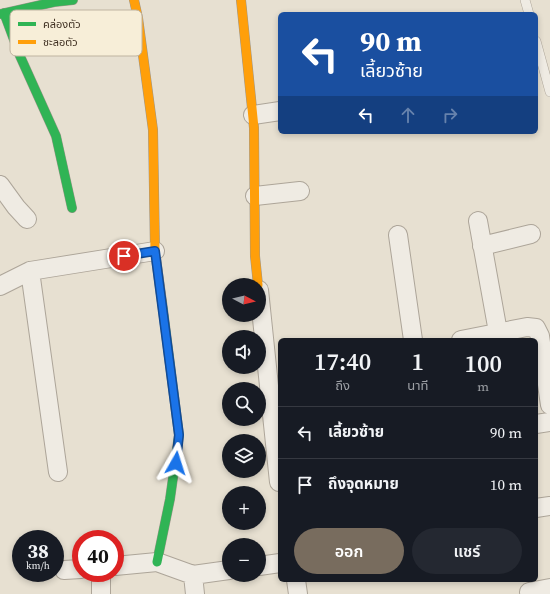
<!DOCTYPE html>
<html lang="th">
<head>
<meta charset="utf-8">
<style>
  :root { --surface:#171b24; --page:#242831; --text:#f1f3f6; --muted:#9ea1a6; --line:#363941; --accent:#786c5e }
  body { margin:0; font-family:"Source Serif 4","Noto Sans Thai",serif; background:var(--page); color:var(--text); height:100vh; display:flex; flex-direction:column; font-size:15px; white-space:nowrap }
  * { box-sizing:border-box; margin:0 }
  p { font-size:13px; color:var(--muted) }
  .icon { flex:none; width:22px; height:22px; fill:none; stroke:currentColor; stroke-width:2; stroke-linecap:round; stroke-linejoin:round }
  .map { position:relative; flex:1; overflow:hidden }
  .details { position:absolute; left:278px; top:338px; width:260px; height:244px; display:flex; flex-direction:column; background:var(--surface); border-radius:6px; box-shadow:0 2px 6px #0003 }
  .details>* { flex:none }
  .hud { position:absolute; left:278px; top:12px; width:260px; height:122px; border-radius:6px; box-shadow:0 2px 6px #0003; background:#1a4fa0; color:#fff; overflow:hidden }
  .needle { width:26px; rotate:97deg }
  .controls { position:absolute; left:222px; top:278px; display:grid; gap:8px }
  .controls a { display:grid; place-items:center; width:44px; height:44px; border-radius:50%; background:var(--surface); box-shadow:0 2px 6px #0003; font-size:20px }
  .speed { position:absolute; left:12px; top:530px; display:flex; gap:8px; font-size:20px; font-weight:700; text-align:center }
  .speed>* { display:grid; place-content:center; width:52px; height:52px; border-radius:50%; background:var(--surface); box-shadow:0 2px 6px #0003; line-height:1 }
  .speed small { font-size:10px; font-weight:400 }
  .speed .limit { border:6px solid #d22; background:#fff; color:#111 }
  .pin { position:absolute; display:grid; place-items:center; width:34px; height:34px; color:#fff; margin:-17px; border:2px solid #fff; border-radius:50%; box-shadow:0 1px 4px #0007 }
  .me { position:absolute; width:44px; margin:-22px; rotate:6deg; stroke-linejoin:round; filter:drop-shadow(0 0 3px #0008) }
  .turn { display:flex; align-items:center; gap:14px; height:84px; padding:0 16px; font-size:18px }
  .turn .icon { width:52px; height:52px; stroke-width:2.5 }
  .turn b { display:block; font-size:28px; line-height:34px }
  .lanes { display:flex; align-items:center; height:38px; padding:0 16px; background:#0003; justify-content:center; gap:20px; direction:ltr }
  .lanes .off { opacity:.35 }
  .eta { display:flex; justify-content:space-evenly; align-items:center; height:68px; text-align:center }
  .eta b { font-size:24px; font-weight:600; line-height:28px }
  .action { display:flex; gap:8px; margin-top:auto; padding:8px 16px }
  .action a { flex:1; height:46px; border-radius:24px; background:var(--accent); color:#fff; font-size:16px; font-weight:600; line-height:46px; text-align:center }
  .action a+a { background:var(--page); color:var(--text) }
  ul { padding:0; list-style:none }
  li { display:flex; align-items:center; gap:12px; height:52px; padding:0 16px; border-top:1px solid var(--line) }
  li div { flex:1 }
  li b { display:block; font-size:15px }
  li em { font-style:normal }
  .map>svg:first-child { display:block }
</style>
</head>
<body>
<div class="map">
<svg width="550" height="594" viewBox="0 0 550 594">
  <rect width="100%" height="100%" fill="#e7e0d1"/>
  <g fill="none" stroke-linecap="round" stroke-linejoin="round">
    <!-- lane casing -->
    <g stroke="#ada599" stroke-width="10">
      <path id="lane" d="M525 0 529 14
        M536 41 550 92"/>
    </g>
    <!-- street casing -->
    <g stroke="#ada599" stroke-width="20">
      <path id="street" d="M253 115 280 111
        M0 185 16 207 27 219
        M255 196 300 191
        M478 221 498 332
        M398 235 413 340
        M482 246 531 234
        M30 271 58 472
        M0 286 30 271 155 251
        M259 290 279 482
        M461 340 527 327 536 328 540 336 550 405
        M536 424 550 422
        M536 508 550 506
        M115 566 157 562 193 575 229 570
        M259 566 280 563
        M64 570 81 569
        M101 573V594
        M193 575 195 594
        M296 580 298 594
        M529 592 550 588"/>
    </g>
    <!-- fast casing -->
    <g stroke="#9c958a" stroke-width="10">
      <path id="fast" d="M4 13 20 56 56 136 72 208
        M0 14 54 2 73 0
        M157 562 170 499 179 435 162 302"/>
    </g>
    <!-- slow casing -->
    <g stroke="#9c958a" stroke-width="10">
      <path id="slow" d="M134 0 138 18 153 130 155 251 162 302
        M241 0 254 128 255 256 258 285"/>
    </g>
    <!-- lane -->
    <use href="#lane" stroke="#efebe3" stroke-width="9"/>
    <!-- street -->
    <use href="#street" stroke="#efebe3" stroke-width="18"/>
    <!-- fast -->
    <use href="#fast" stroke="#30b455" stroke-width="9"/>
    <!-- slow -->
    <use href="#slow" stroke="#ff9f0a" stroke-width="9"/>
  </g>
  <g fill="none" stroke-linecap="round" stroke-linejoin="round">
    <!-- route casing -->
    <g stroke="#114b97" stroke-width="10">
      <path id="route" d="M124 256 155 251 179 435 176 463"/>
    </g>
    <!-- route -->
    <use href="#route" stroke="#1a73e8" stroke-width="7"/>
  </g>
  <!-- legend -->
  <rect x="10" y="10" width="132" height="46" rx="6" fill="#f7eed8" stroke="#bfb4a1" stroke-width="1"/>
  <rect x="18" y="22" width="18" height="4" fill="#30b455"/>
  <rect x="18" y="40" width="18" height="4" fill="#ff9f0a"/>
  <g font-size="11" fill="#3d2e20">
    <text x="43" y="28">คล่องตัว</text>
    <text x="43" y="46">ชะลอตัว</text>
  </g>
</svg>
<div class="controls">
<a><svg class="needle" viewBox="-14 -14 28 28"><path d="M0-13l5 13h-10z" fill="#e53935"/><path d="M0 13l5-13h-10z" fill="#9ea1a6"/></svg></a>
<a><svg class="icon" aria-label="sound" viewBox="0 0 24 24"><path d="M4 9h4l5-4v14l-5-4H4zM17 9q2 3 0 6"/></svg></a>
<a><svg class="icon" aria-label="search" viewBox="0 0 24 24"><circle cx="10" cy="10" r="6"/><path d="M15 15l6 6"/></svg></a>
<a><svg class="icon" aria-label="layers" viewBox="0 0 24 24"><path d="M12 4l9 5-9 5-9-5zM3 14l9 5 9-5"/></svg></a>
<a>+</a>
<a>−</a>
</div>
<div class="speed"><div>38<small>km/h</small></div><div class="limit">40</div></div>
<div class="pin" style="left:124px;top:256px;background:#d93025"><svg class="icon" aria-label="arrive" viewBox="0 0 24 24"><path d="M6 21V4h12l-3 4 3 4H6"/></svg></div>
<svg class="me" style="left:176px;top:463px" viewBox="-20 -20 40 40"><path d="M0-17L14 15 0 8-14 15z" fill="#1a73e8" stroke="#fff" stroke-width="4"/></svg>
<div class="hud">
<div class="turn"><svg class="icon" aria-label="left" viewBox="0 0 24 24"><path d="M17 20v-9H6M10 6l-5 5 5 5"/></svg><div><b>90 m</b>เลี้ยวซ้าย</div></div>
<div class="lanes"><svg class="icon" aria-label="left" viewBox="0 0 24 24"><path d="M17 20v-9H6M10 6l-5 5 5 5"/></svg><svg class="icon off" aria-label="ahead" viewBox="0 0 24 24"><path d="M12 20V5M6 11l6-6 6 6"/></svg><svg class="icon off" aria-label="right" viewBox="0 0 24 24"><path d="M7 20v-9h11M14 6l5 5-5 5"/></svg></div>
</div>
<section class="details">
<div class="eta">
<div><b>17:40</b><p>ถึง</p></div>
<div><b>1</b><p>นาที</p></div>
<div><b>100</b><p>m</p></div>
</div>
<ul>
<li><svg class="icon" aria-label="left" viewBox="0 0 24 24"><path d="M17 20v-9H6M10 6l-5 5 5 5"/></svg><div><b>เลี้ยวซ้าย</b></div><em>90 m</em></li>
<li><svg class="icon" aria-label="arrive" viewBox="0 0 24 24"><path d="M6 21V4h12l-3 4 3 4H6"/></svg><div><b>ถึงจุดหมาย</b></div><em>10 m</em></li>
</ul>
<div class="action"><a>ออก</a><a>แชร์</a></div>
</section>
</div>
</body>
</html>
